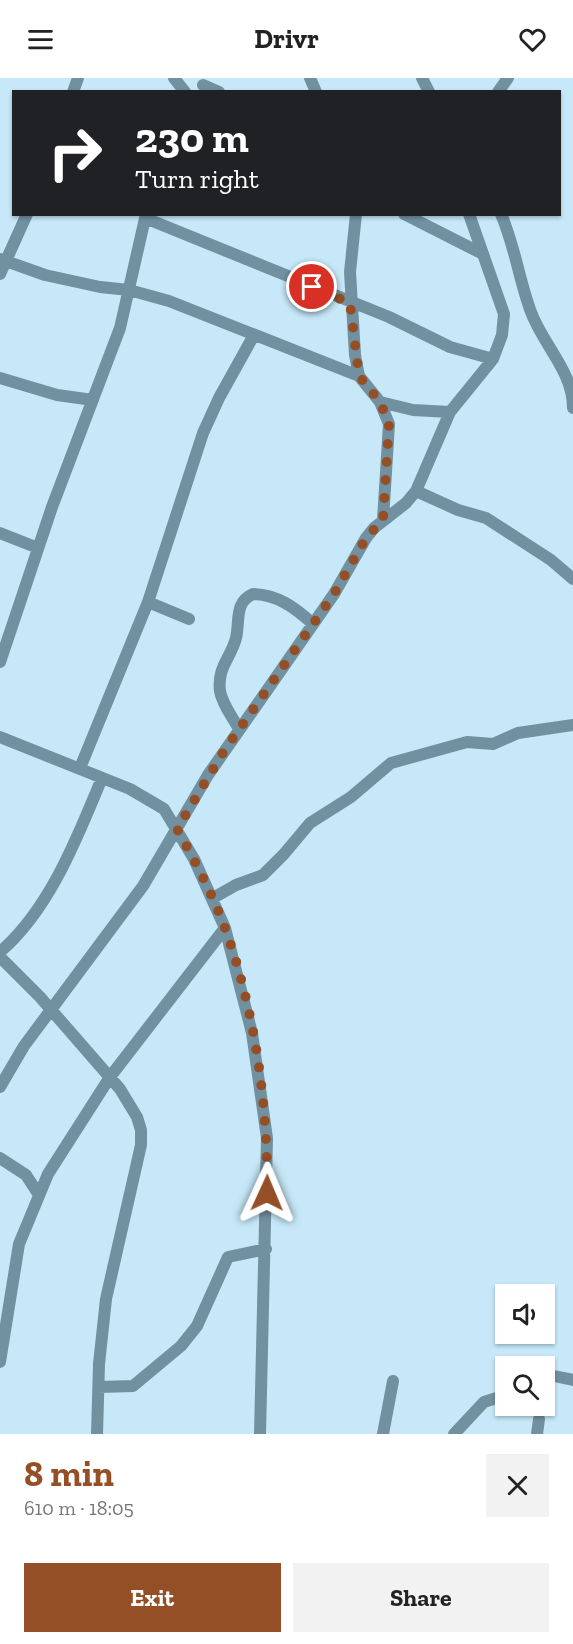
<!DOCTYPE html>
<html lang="en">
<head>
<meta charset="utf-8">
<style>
  :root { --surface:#fff; --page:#f2f2f2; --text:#222; --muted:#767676; --accent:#954f26 }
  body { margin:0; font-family:"Zilla Slab",serif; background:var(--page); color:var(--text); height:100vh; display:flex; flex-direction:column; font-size:22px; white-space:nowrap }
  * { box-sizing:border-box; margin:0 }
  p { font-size:20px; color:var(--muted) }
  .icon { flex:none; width:33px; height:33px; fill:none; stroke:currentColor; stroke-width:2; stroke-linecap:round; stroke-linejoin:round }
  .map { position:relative; height:1356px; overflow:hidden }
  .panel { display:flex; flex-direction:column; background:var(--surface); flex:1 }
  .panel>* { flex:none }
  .guide { position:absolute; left:12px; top:12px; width:549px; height:126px; border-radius:0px; box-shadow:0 2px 4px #0004; background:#202124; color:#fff; overflow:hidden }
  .fabs { position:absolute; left:495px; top:1206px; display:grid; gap:12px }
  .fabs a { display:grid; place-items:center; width:60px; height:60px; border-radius:0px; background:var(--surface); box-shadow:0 2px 4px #0004; font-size:30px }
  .pin { position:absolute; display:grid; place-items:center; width:51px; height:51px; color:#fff; margin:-26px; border:3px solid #fff; border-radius:50%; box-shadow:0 2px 6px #0007 }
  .me { position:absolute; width:66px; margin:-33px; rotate:1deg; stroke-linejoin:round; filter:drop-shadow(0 0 4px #0008) }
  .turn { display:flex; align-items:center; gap:21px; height:126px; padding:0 24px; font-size:27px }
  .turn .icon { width:78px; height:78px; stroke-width:2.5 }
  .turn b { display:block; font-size:42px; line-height:51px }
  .round { display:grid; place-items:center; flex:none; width:63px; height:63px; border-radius:0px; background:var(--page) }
  .head { display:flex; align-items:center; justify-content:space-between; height:102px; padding:0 24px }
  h1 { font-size:36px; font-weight:800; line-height:45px; color:var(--accent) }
  .button { display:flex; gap:12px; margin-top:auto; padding:12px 24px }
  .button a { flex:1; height:69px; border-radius:0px; background:var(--accent); color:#fff; font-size:24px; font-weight:800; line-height:69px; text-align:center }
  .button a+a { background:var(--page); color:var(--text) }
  header { display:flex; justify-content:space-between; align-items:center; height:78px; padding:0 24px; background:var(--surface); font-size:27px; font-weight:800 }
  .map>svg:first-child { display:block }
</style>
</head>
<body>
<header><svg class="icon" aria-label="menu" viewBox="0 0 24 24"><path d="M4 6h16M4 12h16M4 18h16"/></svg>Drivr<svg class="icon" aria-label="heart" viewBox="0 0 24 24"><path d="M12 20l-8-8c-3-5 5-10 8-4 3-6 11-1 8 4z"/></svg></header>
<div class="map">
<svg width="573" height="1356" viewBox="0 0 573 1356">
  <rect width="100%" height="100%" fill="#c6e8f8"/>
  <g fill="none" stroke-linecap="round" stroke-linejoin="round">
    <!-- minor -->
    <path stroke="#7291a0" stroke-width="12" d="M174 0 185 14
      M310 0 316 14
      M422 0 429 14
      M203 7 219 14
      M73 14 78 0
      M498 14 508 0
      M356 136 350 194 355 277 359 298 380 324 389 346 383 442
      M404 136 481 175
      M501 136C515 168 519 202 531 234 543 267 573 293 573 330
      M145 140 389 239 450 269 493 281
      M0 181 45 197 100 209 129 212 169 223 359 298
      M0 196 27 136
      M0 300 57 317 93 322
      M380 324 413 332 450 334
      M416 413 458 432 486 440 551 482 573 501
      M0 455 38 470
      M148 524 189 541
      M0 584 52 429 120 250 146 136
      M239 651C233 640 222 626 220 613 217 589 231 580 236 560 240 544 234 524 253 516 278 517 294 529 312 545
      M0 659 130 711 164 731 194 781 225 850 252 955 267 1060 260 1356
      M80 690 148 524 203 355 219 320 254 257
      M213 820 236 807 263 797 284 776 310 745 351 719 391 685 467 664 493 666 518 655 573 647
      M0 874C50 831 77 760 102 700
      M0 879 40 919 120 1011 137 1039 141 1052V1067L106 1221 99 1286 97 1356
      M0 1009 24 968 143 808 208 697 334 516 366 460 374 450 406 425 416 413 450 334 493 281 502 257 504 236 469 136
      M0 1080 26 1097 39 1117
      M0 1284 19 1166 48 1096 110 999 225 850
      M544 1300 554 1298 573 1302
      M99 1309 133 1308 181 1268 197 1248 228 1179 266 1171
      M383 1356 393 1303
      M454 1356 484 1324 506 1317
      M537 1356 539 1341"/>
  </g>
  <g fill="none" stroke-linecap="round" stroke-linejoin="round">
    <!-- route -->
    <path stroke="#954f26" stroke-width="10" stroke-dasharray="0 18" d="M267 1115C268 1026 255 933 225 850 212 815 195 783 177 751L224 673 334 516 366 460 383 442 389 346 380 324 359 298 350 225 312 209"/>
  </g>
</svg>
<div class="fabs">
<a><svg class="icon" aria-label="sound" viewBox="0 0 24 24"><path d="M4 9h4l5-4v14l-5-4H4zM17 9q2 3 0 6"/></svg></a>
<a><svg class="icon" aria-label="search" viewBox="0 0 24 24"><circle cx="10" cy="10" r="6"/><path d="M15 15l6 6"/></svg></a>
</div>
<div class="pin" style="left:312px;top:209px;background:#d93025"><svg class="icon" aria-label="arrive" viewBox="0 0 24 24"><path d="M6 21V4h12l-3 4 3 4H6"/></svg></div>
<svg class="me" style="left:267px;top:1115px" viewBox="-20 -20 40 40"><path d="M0-17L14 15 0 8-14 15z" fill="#954f26" stroke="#fff" stroke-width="4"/></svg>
<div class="guide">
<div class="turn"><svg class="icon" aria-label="right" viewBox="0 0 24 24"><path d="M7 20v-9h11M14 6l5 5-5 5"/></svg><div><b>230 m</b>Turn right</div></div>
</div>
</div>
<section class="panel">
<div class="head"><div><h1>8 min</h1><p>610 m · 18:05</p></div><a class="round"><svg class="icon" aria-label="close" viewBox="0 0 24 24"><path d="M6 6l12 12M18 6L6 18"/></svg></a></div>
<div class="button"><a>Exit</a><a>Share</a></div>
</section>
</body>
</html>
